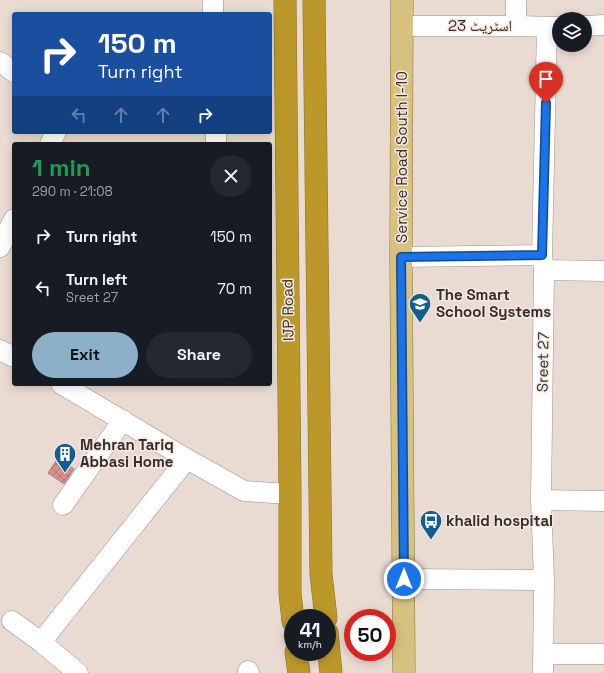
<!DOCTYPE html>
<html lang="en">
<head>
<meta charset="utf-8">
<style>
  :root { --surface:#171b24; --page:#242831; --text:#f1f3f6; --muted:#9ea1a6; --accent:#8db0c9 }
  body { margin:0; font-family:"Space Grotesk","Noto Naskh Arabic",sans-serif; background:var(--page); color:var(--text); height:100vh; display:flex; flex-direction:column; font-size:15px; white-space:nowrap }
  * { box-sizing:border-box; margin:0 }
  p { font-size:13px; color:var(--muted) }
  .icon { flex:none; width:22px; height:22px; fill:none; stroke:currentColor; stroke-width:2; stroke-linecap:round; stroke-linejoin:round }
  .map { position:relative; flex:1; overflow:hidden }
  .sheet { position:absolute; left:12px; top:142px; width:260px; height:244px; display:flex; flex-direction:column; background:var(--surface); border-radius:4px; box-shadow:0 2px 10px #0003 }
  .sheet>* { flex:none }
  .hud { position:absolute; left:12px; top:12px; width:260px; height:122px; border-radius:4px; box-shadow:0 2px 10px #0003; background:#1a4fa0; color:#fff; overflow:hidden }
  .fabs { position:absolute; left:552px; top:12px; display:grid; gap:8px }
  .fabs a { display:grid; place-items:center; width:40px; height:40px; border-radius:50%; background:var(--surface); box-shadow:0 2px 10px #0003; font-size:20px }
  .speed { position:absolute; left:284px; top:609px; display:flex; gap:8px; font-size:20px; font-weight:700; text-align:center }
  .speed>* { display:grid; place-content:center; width:52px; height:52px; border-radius:50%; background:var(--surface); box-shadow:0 2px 10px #0003; line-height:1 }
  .speed small { font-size:10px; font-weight:400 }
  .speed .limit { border:6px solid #d22; background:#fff; color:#111 }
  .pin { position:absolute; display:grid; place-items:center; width:34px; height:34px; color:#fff; margin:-41px -17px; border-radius:50% 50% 50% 0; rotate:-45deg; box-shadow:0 0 4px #0007 }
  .pin .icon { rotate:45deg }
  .me { position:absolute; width:44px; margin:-22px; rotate:0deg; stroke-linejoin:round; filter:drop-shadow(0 0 3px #0008) }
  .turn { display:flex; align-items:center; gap:14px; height:84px; padding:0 20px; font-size:18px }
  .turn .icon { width:52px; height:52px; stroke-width:2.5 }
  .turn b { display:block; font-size:28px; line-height:34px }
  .lanes { display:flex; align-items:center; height:38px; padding:0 20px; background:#0003; justify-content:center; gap:20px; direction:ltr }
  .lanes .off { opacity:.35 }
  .round { display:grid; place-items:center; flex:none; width:42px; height:42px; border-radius:21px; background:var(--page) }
  .head { display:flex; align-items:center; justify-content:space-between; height:68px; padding:0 20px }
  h1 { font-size:24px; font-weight:700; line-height:30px; color:#1e9e55 }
  .action { display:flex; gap:8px; margin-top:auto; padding:8px 20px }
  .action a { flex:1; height:46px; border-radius:24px; background:var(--accent); color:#111; font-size:16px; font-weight:700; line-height:46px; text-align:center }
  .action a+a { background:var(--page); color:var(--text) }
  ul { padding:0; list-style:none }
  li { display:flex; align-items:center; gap:12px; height:52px; padding:0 20px }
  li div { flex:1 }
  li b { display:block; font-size:15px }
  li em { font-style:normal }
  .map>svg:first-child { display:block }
</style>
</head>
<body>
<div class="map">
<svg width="604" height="673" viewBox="0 0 604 673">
  <defs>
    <pattern id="building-cross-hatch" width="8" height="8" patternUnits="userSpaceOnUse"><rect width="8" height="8" fill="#db8e8b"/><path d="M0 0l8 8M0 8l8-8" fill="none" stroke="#b27472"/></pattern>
  </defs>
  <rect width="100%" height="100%" fill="#e9dbd2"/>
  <!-- building -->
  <path fill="url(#building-cross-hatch)" stroke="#988988" d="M58 458 74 469 64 484 48 473Z"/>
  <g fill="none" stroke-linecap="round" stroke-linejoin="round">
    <!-- minor casing -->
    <g stroke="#9e9189" stroke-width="21">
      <path id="minor" d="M213 0V14
        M516 0V26
        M402 26H516L559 27
        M585 26 604 25
        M0 62 14 72
        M216 132V144
        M50 144 56 132
        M0 247 14 219
        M401 257 542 255
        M544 270 604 271
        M0 350 14 357
        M61 384 187 459 244 491 290 494
        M541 500 604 501
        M63 505 123 420
        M404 579 544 580
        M12 621 41 642 78 673
        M41 642 187 459
        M543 654H604
        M248 671 249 673
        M543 673 544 580 541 500 544 270 542 255 547 27"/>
    </g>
    <!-- major casing -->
    <g stroke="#8b732a" stroke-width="23">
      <path id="major" d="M402 0 401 257 404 673"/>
    </g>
    <!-- highway casing -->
    <g stroke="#8b732a" stroke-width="23">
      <path id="highway" d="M285 0 290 494V593L293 621
        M314 0 321 574 326 618
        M327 633 331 673
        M296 652 299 673"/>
    </g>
    <!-- minor -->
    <use href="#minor" stroke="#fff" stroke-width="20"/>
    <!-- major -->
    <use href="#major" stroke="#d6c17f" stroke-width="22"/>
    <!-- highway -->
    <use href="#highway" stroke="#bb9829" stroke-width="22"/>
  </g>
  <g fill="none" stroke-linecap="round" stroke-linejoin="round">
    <!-- route casing -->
    <g stroke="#114b97" stroke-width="10">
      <path id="route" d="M404 579 401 257 542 255 546 103"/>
    </g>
    <!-- route -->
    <use href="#route" stroke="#1a73e8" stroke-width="7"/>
  </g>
  <!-- icons -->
  <defs>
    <g id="school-pin" transform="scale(1.15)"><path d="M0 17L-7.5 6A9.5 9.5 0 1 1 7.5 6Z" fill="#125e91" stroke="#f6e8df"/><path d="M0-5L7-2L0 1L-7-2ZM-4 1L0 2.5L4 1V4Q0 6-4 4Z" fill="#fff"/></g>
    <g id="building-pin" transform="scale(1.15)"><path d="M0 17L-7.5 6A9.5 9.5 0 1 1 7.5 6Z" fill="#125e91" stroke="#f6e8df"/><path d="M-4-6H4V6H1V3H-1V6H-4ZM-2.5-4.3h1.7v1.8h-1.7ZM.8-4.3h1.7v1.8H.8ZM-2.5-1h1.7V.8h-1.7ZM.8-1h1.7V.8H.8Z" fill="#fff"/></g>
    <g id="bus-pin" transform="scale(1.15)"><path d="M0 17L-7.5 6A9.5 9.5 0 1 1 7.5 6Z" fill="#125e91" stroke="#f6e8df"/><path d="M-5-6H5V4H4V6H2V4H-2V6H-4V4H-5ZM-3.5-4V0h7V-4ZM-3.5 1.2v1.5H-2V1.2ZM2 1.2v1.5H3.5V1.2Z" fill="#fff"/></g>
  </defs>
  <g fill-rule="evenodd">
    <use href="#school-pin" x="420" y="304"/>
    <use href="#building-pin" x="65" y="454"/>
    <use href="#bus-pin" x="431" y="521"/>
  </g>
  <g text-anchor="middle" stroke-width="3" stroke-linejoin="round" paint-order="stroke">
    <!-- street labels -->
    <g font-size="15" fill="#332e2b" stroke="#f6e8df">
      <text x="480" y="31">اسٹریٹ 23</text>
      <text transform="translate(402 157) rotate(-90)" y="5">Service Road South I-10</text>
      <text transform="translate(288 310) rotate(-91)" y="5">IJP Road</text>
      <text transform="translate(543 362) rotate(-89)" y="5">Sreet 27</text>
    </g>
    <!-- poi labels -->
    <g font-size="15" font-weight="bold" fill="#332e2b" stroke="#f6e8df" text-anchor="start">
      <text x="436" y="300">The Smart<tspan x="436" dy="17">School Systems</tspan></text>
      <text x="80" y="450">Mehran Tariq<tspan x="80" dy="17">Abbasi Home</tspan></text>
      <text x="446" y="526">khalid hospital</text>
    </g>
  </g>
</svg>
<div class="fabs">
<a><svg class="icon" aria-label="layers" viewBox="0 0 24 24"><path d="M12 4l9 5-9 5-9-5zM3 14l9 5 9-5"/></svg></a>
</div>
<div class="speed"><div>41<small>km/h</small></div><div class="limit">50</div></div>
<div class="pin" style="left:546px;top:103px;background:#d93025"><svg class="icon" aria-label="arrive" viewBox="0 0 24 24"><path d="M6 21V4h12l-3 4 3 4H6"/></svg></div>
<svg class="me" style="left:404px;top:579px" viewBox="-20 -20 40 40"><circle r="17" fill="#1a73e8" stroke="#fff" stroke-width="3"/><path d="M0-11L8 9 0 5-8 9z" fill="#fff"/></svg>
<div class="hud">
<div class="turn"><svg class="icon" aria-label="right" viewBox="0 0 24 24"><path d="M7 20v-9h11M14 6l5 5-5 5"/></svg><div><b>150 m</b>Turn right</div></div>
<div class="lanes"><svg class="icon off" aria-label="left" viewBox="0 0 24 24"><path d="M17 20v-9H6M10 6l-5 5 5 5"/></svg><svg class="icon off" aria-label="ahead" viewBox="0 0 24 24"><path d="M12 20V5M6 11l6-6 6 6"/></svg><svg class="icon off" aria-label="ahead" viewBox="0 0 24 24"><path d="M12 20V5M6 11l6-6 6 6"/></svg><svg class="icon" aria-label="right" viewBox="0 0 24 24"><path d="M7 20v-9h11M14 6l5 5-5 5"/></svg></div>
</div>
<section class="sheet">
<div class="head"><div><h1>1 min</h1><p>290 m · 21:08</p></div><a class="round"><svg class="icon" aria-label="close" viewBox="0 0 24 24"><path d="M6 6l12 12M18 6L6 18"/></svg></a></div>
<ul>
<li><svg class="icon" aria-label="right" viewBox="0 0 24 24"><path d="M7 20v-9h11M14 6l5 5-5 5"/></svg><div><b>Turn right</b></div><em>150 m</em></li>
<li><svg class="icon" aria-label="left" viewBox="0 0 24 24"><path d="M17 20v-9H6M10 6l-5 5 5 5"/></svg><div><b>Turn left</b><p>Sreet 27</p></div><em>70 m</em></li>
</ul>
<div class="action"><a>Exit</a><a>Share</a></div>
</section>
</div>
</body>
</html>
